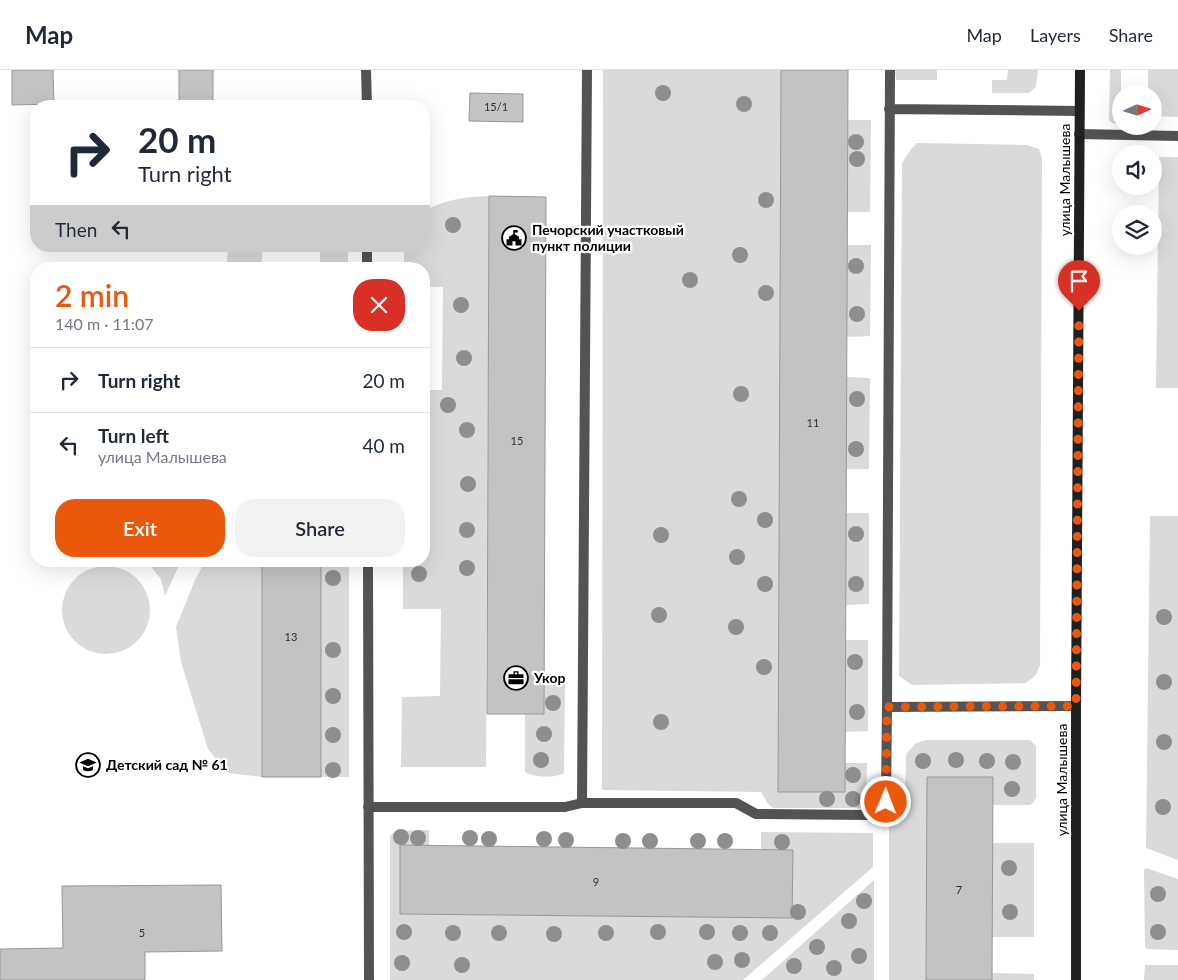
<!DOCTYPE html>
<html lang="en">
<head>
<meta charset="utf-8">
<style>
  :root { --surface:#fff; --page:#f2f2f3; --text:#1f2937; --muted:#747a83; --line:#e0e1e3; --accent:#ea580c }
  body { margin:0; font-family:Lato,sans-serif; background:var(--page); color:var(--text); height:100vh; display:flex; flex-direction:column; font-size:19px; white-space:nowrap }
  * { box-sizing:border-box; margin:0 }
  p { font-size:16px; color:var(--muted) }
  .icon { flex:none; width:28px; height:28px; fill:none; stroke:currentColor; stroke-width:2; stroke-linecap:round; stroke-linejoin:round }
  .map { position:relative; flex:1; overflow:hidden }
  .drawer { position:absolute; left:30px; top:192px; width:400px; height:305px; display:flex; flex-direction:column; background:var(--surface); border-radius:20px; box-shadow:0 5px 20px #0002 }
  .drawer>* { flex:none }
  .hud { position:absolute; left:30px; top:30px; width:400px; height:152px; border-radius:20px; box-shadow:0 5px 20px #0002; background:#fff; color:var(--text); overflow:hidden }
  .needle { width:32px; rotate:86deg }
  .controls { position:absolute; left:1112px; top:15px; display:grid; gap:10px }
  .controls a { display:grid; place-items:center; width:50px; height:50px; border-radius:50%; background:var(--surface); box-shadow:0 5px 20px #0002; font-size:25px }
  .pin { position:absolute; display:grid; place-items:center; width:42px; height:42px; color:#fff; margin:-51px -21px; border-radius:50% 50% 50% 0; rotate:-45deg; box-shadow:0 0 5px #0007 }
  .pin .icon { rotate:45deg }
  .me { position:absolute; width:55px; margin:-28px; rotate:1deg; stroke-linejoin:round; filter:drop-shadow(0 0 4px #0008) }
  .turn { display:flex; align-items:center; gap:18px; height:105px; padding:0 25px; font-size:22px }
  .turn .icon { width:65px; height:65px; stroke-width:2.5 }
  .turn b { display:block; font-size:35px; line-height:42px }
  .then { display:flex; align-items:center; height:48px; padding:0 25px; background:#0003; gap:10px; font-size:19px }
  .round { display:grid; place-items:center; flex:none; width:52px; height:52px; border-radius:20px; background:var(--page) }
  .overview { display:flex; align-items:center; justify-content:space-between; height:85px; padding:0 25px }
  h1 { font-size:30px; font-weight:600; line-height:38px; color:var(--accent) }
  .cta { display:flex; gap:10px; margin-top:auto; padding:10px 25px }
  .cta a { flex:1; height:58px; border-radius:20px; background:var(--accent); color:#fff; font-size:20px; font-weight:600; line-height:58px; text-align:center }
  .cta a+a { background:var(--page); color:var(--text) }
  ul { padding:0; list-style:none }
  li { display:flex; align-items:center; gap:15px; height:65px; padding:0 25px; border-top:1px solid var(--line) }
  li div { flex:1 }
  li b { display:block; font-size:19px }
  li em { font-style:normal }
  header { display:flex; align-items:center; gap:30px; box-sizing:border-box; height:70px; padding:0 25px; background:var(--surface); border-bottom:1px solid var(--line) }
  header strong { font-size:24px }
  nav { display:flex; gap:28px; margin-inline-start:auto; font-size:18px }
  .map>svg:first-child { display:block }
</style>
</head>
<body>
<header>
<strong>Map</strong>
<nav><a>Map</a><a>Layers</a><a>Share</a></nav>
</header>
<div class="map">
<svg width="1178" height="910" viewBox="0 0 1178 910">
  <rect width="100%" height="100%" fill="#fff"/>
  <!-- green -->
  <path fill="#dadada" d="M603 0H781L778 722H844L845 693H867L866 738H773L768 734 761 722 602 720Z
    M895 0H937V10H896Z
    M1008 0H1038L1036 17 1029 23H992V10H1007Z
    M1110 0H1121V55L1112 53 1109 50Z
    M1148 0H1178V47L1154 46V24H1148Z
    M848 50H871L870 142H848Z
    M917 73 1027 75 1039 79 1042 88 1040 595 1036 605 1026 613 912 615 899 606 902 93 911 79Z
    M1159 87H1178V318H1156Z
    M489 126 486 697H401L402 627 440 626 441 539H403V491H424V320H442L443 217H424V199H404V176H424V141C447 129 464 127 489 126Z
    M847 175H871L870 266 847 267Z
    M229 176H262V199H227V187Z
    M320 176H348V199H320Z
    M847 307 870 308 869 399H847Z
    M846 443H869V534L846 535Z
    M1150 446H1178V790L1146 778Z
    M146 491H181L165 526 161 509Z
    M205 491H262V707L228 703 208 679 181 592 176 557 195 510Z
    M321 491H349V707H321Z
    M62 540a44 44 0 1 1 88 0a44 44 0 1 1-88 0Z
    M846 570H868V661L845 662Z
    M565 614 564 703C555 708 534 708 525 702V644L544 615Z
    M926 670H1030L1036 676V727L1034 732 1030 735H992L926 910H889V743L905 742 906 684 916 673Z
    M429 760V776L400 775V844L791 848 793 780 761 779V762L873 763V797L743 910H390V766L396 761Z
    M992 773H1034V867H992Z
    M1146 798 1178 809V880L1147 879 1145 877 1144 800Z
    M874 810V910H762Z
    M1145 895H1178V910H1144Z
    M992 903 1034 904V910H992Z"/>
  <!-- building -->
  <path fill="#c3c3c3" stroke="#979797" d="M12 0H53L54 34 12 35Z
    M179 0H213V36H179Z
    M781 0H848L845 722H778Z
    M470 23 523 24V52L469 51Z
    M489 126 546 127 544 644H487Z
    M262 491H321V707H262Z
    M927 707H993L992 910H926Z
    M400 775 793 780 792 848 400 844Z
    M221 815 222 881 145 882V910H0V879L63 878 62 816Z"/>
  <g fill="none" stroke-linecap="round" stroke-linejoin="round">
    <!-- lane -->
    <path stroke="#535353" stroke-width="10" d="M366 0 367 36
      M889 39 1079 41
      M1079 64 1178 66
      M367 176V199
      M368 491 369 910
      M887 637 1076 636
      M582 733 587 0
      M368 737H565L582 733H736L756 744 868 745C876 744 881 739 886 732L887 637 890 0"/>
    <!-- secondary -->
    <path stroke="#202020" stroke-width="10" d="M1076 910V636L1080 0"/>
  </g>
  <!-- trees -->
  <g fill="#8e8e8e">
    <circle cx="663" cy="23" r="8"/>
    <circle cx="744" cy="34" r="8"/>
    <circle cx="856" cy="72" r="8"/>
    <circle cx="857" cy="89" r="8"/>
    <circle cx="766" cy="130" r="8"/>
    <circle cx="453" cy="155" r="8"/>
    <circle cx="740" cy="185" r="8"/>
    <circle cx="856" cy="196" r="8"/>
    <circle cx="690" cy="210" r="8"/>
    <circle cx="766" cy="223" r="8"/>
    <circle cx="461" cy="235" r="8"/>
    <circle cx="857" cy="244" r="8"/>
    <circle cx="464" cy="288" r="8"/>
    <circle cx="741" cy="324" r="8"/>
    <circle cx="857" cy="329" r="8"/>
    <circle cx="448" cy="335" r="8"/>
    <circle cx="467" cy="360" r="8"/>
    <circle cx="856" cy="379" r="8"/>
    <circle cx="468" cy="414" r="8"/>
    <circle cx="739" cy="429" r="8"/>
    <circle cx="765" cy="450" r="8"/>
    <circle cx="467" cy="460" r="8"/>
    <circle cx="856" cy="464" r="8"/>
    <circle cx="661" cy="465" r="8"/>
    <circle cx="737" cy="487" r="8"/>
    <circle cx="467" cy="498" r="8"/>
    <circle cx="419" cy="504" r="8"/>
    <circle cx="333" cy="508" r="8"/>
    <circle cx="765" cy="514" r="8"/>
    <circle cx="856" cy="514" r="8"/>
    <circle cx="659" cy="545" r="8"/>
    <circle cx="1164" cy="547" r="8"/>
    <circle cx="736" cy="557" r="8"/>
    <circle cx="333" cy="580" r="8"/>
    <circle cx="855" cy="592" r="8"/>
    <circle cx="764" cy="597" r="8"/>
    <circle cx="1164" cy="612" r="8"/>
    <circle cx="333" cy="626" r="8"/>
    <circle cx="553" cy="633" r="8"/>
    <circle cx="857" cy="642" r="8"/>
    <circle cx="661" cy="652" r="8"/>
    <circle cx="544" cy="664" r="8"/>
    <circle cx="333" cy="665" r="8"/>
    <circle cx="1164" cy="672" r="8"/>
    <circle cx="541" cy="690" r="8"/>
    <circle cx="956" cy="690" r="8"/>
    <circle cx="923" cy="691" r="8"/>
    <circle cx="987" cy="691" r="8"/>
    <circle cx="1013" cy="692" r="8"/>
    <circle cx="333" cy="700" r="8"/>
    <circle cx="853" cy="705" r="8"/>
    <circle cx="1012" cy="719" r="8"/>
    <circle cx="827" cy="729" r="8"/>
    <circle cx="853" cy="729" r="8"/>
    <circle cx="1163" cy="737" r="8"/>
    <circle cx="401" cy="767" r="8"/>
    <circle cx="418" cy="768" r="8"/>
    <circle cx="470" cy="768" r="8"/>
    <circle cx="489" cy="769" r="8"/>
    <circle cx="544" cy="769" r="8"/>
    <circle cx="566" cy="770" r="8"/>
    <circle cx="623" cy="771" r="8"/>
    <circle cx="650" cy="771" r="8"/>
    <circle cx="698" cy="771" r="8"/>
    <circle cx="725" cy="771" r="8"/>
    <circle cx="782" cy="772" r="8"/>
    <circle cx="1009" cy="798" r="8"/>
    <circle cx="1158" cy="824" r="8"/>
    <circle cx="864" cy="831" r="8"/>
    <circle cx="798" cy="842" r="8"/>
    <circle cx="1010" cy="842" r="8"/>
    <circle cx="849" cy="851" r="8"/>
    <circle cx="404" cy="862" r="8"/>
    <circle cx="658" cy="862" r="8"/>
    <circle cx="707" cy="862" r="8"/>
    <circle cx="1158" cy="862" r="8"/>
    <circle cx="453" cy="863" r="8"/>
    <circle cx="499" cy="863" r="8"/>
    <circle cx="606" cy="863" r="8"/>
    <circle cx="740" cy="863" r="8"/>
    <circle cx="770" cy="863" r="8"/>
    <circle cx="554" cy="864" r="8"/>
    <circle cx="817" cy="877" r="8"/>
    <circle cx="859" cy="886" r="8"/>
    <circle cx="742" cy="890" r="8"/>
    <circle cx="715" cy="892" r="8"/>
    <circle cx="402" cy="893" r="8"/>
    <circle cx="462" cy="895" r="8"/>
    <circle cx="794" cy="896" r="8"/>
    <circle cx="834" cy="898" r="8"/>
  </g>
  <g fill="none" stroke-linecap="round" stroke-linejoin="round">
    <!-- route -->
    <path stroke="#ea580c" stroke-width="9" stroke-dasharray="0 16.2" d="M886 732 887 637 1076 636 1079 241"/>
  </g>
  <!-- icons -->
  <defs>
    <g id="civic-ring" transform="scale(1.25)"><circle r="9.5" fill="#fff" stroke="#000" stroke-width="1.5"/><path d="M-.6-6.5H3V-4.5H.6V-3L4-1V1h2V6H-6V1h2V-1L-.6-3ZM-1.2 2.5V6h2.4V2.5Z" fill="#000"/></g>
    <g id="office-ring" transform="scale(1.25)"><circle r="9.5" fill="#fff" stroke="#000" stroke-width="1.5"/><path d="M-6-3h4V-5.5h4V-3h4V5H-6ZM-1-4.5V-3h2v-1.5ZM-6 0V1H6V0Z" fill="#000"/></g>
    <g id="school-ring" transform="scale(1.25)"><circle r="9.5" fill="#fff" stroke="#000" stroke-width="1.5"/><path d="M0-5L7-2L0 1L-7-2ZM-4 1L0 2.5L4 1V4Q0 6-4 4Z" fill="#000"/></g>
  </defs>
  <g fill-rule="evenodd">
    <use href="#civic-ring" x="514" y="168"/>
    <use href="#office-ring" x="516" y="608"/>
    <use href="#school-ring" x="88" y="695"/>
  </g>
  <g text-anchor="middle" stroke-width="4.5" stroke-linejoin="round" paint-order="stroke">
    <!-- number labels -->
    <g font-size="11" fill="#313131">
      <text x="496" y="41">15/1</text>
      <text x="813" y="357">11</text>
      <text x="517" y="375">15</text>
      <text x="291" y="571">13</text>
      <text x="596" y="816">9</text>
      <text x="959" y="824">7</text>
      <text x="142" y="867">5</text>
    </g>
    <!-- street labels -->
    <g font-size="14" fill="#000" stroke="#fff">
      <text transform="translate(1065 110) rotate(-90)" y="5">улица Малышева</text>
      <text transform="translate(1062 710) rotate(-90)" y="5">улица Малышева</text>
    </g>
    <!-- poi labels -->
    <g font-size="14" font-weight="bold" fill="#000" stroke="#fff" text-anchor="start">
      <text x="532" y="165">Печорский участковый<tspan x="532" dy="16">пункт полиции</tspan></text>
      <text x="534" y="613">Укор</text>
      <text x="106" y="700">Детский сад № 61</text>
    </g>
  </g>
</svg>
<div class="controls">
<a><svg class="needle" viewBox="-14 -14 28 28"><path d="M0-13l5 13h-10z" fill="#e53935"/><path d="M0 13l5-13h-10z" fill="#747a83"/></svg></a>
<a><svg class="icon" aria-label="sound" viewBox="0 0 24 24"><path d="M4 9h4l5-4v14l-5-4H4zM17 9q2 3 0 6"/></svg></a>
<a><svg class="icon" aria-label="layers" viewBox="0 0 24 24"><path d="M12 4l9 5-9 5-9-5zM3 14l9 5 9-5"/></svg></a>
</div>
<div class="pin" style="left:1079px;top:241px;background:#d93025"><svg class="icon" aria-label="arrive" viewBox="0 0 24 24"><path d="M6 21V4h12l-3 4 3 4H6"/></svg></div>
<svg class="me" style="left:886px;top:732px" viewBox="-20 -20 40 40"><circle r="17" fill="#ea580c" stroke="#fff" stroke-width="3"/><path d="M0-11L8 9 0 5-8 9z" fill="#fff"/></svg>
<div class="hud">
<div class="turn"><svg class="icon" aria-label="right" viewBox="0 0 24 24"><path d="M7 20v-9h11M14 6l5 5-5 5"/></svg><div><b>20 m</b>Turn right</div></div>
<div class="then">Then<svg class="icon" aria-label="left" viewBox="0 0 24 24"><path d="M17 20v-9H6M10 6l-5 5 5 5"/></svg></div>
</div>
<section class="drawer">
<div class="overview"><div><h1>2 min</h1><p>140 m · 11:07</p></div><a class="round" style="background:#d93025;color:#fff"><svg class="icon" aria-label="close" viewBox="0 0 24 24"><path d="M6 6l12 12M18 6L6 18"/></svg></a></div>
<ul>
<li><svg class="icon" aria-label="right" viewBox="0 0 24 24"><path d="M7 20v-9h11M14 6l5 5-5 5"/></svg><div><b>Turn right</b></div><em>20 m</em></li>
<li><svg class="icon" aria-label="left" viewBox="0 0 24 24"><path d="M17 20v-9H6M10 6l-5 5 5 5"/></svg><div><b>Turn left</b><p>улица Малышева</p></div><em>40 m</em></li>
</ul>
<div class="cta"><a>Exit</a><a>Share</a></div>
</section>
</div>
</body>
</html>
